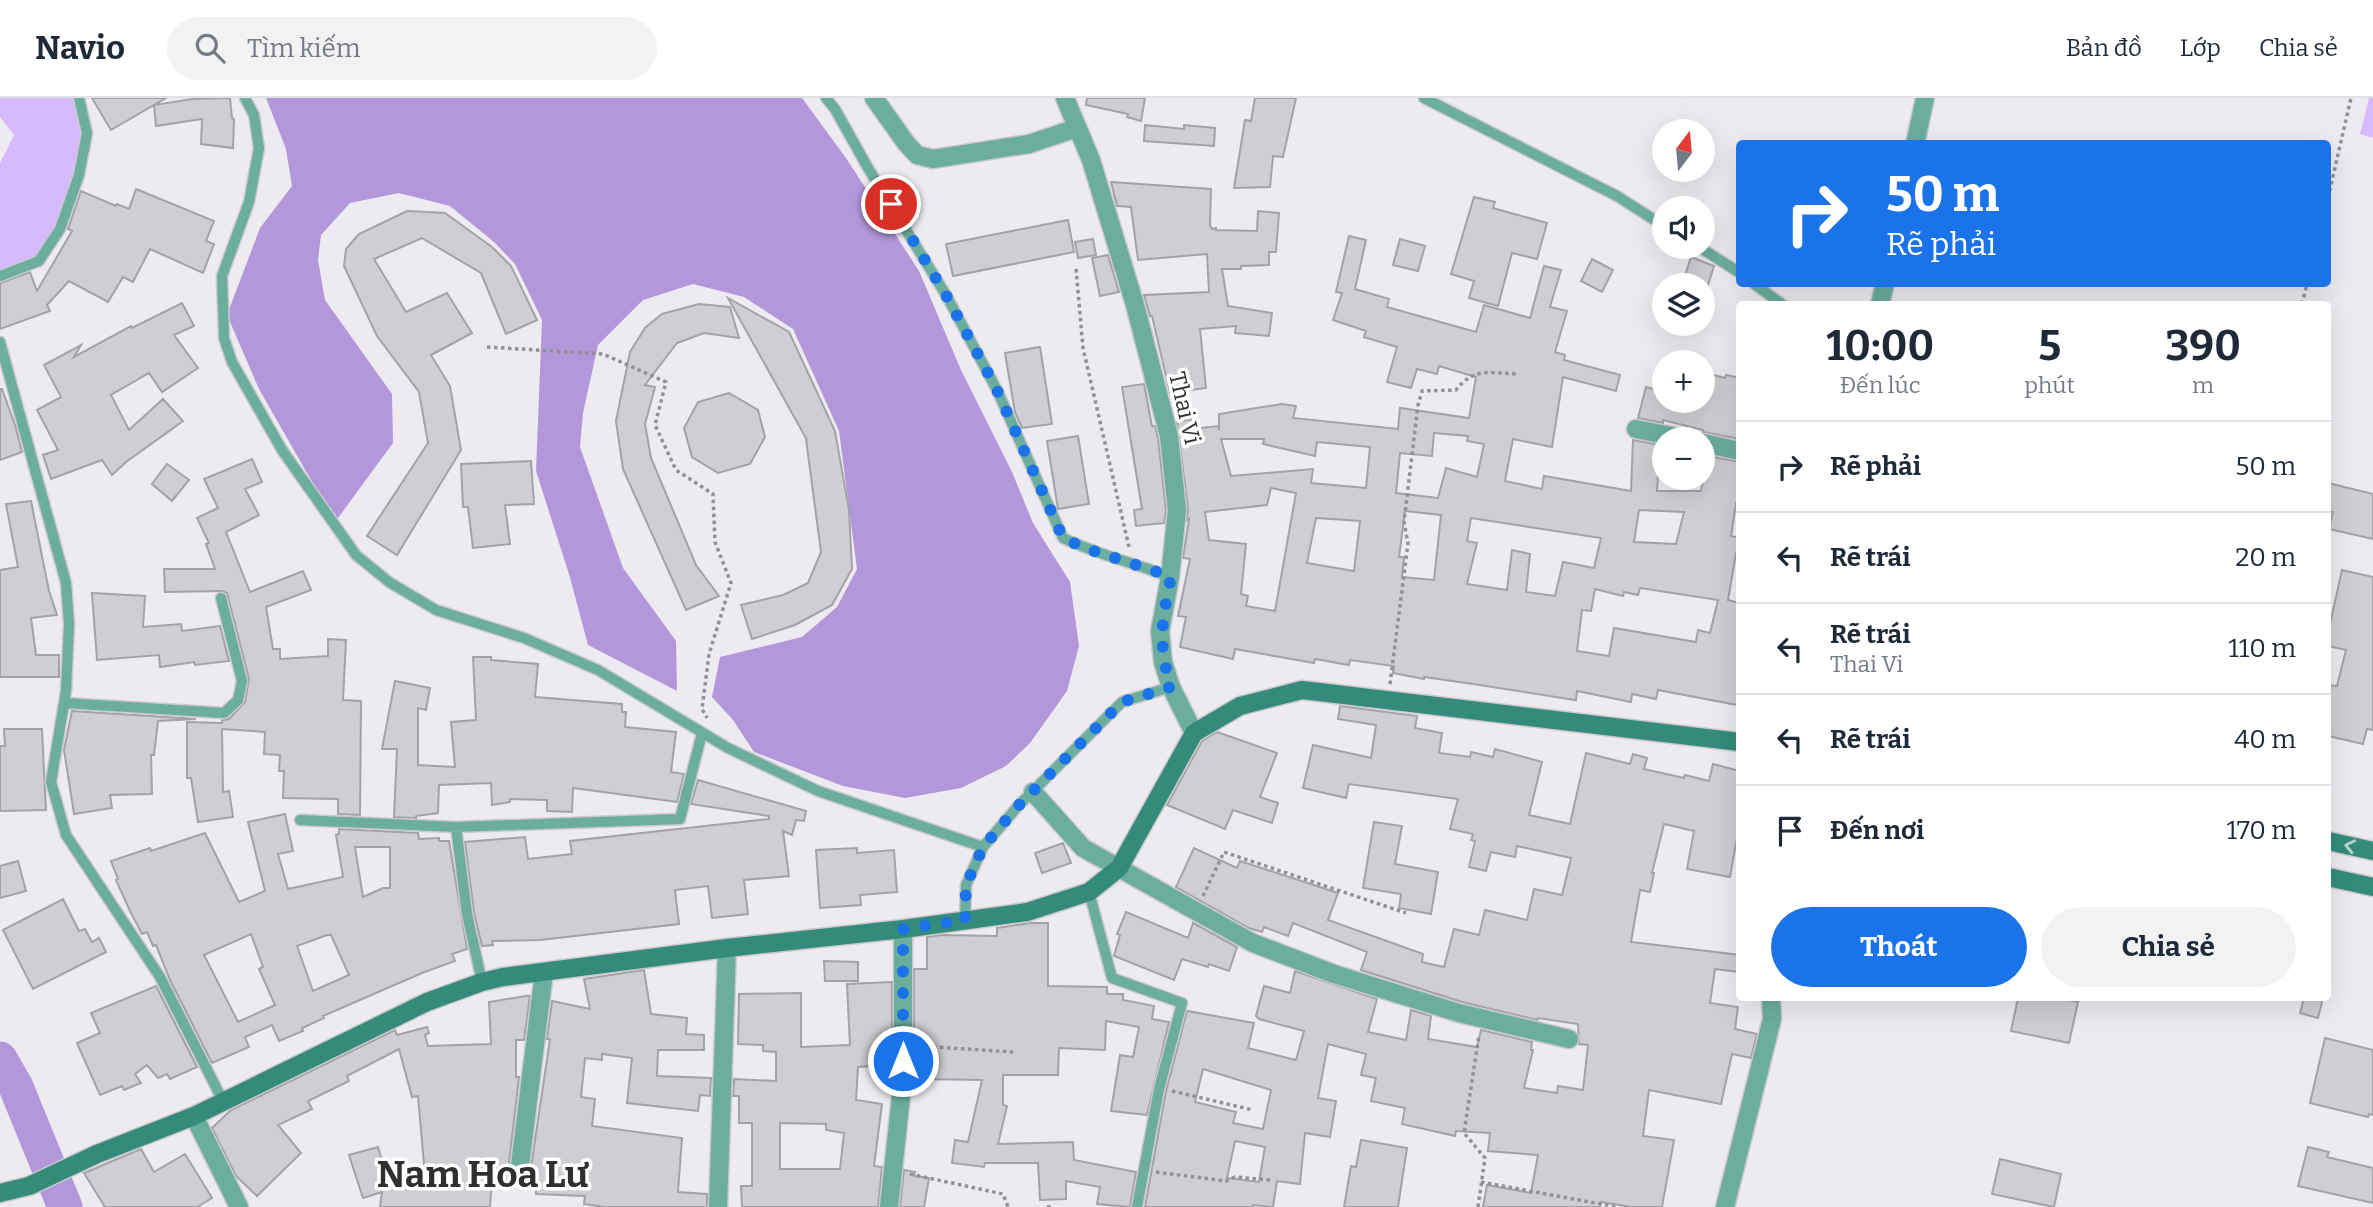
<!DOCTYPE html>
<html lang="vi">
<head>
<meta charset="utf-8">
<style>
  :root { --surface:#fff; --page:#f2f2f3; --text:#1f2937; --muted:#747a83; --line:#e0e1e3; --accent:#1a73e8 }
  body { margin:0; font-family:Bitter,serif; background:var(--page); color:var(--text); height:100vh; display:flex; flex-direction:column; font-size:26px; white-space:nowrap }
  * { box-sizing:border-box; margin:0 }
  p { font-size:23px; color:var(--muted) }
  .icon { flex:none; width:38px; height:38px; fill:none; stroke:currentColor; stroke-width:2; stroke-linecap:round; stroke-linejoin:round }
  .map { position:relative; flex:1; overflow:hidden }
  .sheet { position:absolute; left:1736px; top:203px; width:595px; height:700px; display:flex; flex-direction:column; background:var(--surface); border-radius:7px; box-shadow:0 7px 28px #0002 }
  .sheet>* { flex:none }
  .guide { position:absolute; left:1736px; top:42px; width:595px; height:147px; border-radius:7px; box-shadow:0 7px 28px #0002; background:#1a73e8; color:#fff; overflow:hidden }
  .needle { width:46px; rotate:16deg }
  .fabs { position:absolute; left:1652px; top:21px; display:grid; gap:14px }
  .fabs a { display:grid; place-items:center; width:63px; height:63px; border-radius:50%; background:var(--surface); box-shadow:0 7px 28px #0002; font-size:35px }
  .pin { position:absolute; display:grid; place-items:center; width:60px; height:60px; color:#fff; margin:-30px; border:4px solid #fff; border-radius:50%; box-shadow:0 2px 7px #0007 }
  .me { position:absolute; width:77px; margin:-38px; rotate:0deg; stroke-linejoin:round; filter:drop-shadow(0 0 5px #0008) }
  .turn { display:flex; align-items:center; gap:24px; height:147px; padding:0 35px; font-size:32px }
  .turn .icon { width:91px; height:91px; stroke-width:2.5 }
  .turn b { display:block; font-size:49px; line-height:60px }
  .eta { display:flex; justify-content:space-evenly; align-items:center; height:119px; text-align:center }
  .eta b { font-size:42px; font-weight:700; line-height:49px }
  .cta { display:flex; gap:14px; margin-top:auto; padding:14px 35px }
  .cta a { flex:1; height:80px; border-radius:42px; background:var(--accent); color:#fff; font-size:28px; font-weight:700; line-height:80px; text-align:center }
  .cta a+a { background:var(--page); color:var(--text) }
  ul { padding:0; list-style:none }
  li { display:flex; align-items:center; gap:21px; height:91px; padding:0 35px; border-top:2px solid var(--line) }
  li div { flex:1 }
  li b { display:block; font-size:26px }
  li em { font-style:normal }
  header { display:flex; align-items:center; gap:42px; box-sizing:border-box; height:98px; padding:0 35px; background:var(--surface); border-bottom:2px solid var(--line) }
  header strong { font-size:33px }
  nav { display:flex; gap:38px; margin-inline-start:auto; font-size:24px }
  .search { width:490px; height:63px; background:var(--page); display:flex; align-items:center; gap:18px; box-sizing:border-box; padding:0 24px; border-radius:38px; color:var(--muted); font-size:26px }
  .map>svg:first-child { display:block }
</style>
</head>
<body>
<header>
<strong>Navio</strong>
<div class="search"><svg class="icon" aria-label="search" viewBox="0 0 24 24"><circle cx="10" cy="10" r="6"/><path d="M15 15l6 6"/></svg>Tìm kiếm</div>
<nav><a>Bản đồ</a><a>Lớp</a><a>Chia sẻ</a></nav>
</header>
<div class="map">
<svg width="2373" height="1109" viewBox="0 0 2373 1109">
  <rect width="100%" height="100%" fill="#edebf0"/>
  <!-- green -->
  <path fill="#d6baff" d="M0 0H79L87 35 60 131 39 163 0 176V65L14 37 0 19Z
    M2369 0H2373V40L2360 36Z"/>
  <!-- water -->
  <path fill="#b397db" d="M266 0H802L846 60 919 173 961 272 1012 374 1033 425 1070 484 1079 548 1067 593 1030 645 1006 668 961 690 905 700 843 688 754 654 733 622 712 599 720 559 802 539 837 509 857 471 839 333 793 231 744 199 693 186 643 202 598 247 583 315 580 349 623 470 676 543 677 593 588 547 569 476 536 373 542 222 515 166 494 144 450 108 399 95 350 105 321 137 318 162 325 202 392 296 393 345 335 424 259 291 227 217 260 130 292 88 286 51Z"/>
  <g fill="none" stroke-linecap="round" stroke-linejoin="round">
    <!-- river -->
    <path stroke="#b397db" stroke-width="35" d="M0 961 16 989 65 1109"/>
  </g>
  <!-- building -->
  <path fill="#cfced2" stroke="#a3a2a6" stroke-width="2" fill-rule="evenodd" d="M92 0H166L111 32Z
    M230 0 232 20 234 21 233 50 201 46 202 21 156 28 154 7 192 1Z
    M1087 0H1145L1141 23 1127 19 1128 16 1086 7Z
    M1255 0H1296L1283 59 1273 58 1270 89 1234 90 1245 22 1251 23Z
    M1145 27 1184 31V27L1215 30 1214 48 1144 43Z
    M1111 84 1211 91 1210 127 1212 131 1216 130V132L1257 133 1258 113 1279 115 1276 154H1269V167L1241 168V171H1222L1228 208 1272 215 1269 238 1235 235 1236 228 1200 231 1206 290 1170 295 1152 218H1150L1144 197 1209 194 1207 156 1138 162 1131 109 1117 108Z
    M136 91 214 123 206 143 214 146 203 175 150 151 133 184 123 179 108 204 69 183 47 207 50 213 0 231V185L30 174 37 193 72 133 68 131 81 93 116 108 117 106 129 111Z
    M1474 99 1495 104 1493 110 1547 125 1537 161 1512 155 1498 208 1469 200 1474 183 1451 176Z
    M407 113 445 115 492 149 511 168 537 222 506 236 481 175 422 140 374 161 406 214 447 195 472 235 431 257 450 288 461 352 397 457 367 438 428 345 419 294 377 238 344 168 346 151 359 136Z
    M1068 122 1074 154 953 178 946 146Z
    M1349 138 1366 142 1355 191 1389 201 1387 209 1476 234 1484 207 1530 220 1544 168 1561 172 1550 209 1567 213 1555 254 1565 257 1564 262 1620 277 1616 293 1563 279 1552 349 1513 341 1505 383 1542 391 1544 378 1631 393 1633 342 1660 347 1657 393H1701L1707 358 1740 364V405H1736L1731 438 1740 440V456L1736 455 1728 502 1740 505V595L1737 607 1658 592 1656 601 1632 596 1631 604 1577 593 1576 602 1562 600 1473 586 1424 579V581L1393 575 1394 568 1350 562 1349 567 1315 561 1314 565 1235 551 1233 561 1180 549 1186 519 1178 518 1190 461 1183 460 1189 421 1187 422 1188 411 1177 324 1191 321 1193 331 1218 328 1219 332V316L1282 306 1296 308 1293 320 1398 331 1400 310 1469 320 1476 279 1439 268 1437 276 1417 271 1411 290 1387 284 1397 249 1364 239 1366 233 1333 222 1342 195 1336 194ZM1434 335 1468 338 1467 343 1484 346 1477 379 1446 370 1438 400 1396 395 1400 355 1432 358ZM1221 341H1264L1263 346 1315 358 1317 344 1370 349 1366 390 1311 385 1313 371 1231 378ZM1271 390 1296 395 1275 513 1246 508 1248 498 1241 496 1246 446 1209 442 1205 414 1267 407ZM1639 412 1684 414 1676 446 1634 444ZM1405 413 1441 417 1434 482 1402 479 1404 459H1399ZM1316 420 1360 423 1354 473 1307 465ZM1471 420 1601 440 1594 470 1563 464 1555 498 1526 494 1530 456 1512 452 1507 492 1467 486 1477 445 1467 443ZM1640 490 1718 502 1710 535 1698 532 1696 544 1614 530 1609 558 1577 553 1582 512 1591 513 1595 491 1623 498 1624 494 1638 497Z
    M1093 141 1096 157 1078 160 1075 144Z
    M1400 141 1425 148 1418 173 1393 167Z
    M1108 157 1119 194 1100 198 1092 160Z
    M1691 159 1714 168 1708 187H1682Z
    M1592 161 1613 172 1602 194 1581 183Z
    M728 200 789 234 835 333 849 412 852 471 832 507 795 527 752 541 741 507 783 497 808 485 821 454 806 341 807 342Z
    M182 205 194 228 174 237 198 270 162 294 149 275 111 297 129 332 163 301 183 323 126 364 112 377 102 362 51 381 43 357 58 352 37 312 61 299 44 267 81 247 74 259 131 228 132 230Z
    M699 206 730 209 739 240 704 235 677 245 645 287 655 289 645 326 651 360 696 467 719 498 686 512 623 371 616 323 630 254 645 230 662 216Z
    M1040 249 1052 326 1022 330 1015 314 1005 255Z
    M1703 274 1725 280 1726 277 1740 280V341L1703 334V332L1663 322V325L1638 320 1646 289 1664 294V303H1703Z
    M1144 286 1152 328H1155L1158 340 1166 412 1164 425 1136 428 1134 412 1142 411 1122 289Z
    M0 291H2L15 327 22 354 0 362Z
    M729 295 758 312 765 339 750 366 718 375 692 359 684 330 698 304Z
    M1078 338 1089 406 1058 411 1047 343Z
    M252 361 262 384 245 391 259 417 226 434 250 494 303 473 311 492 266 509 273 551H280V561L328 558V541L346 542 343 602 361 603 360 717 338 716V701L283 700 284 673H279L280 657 264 656 265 634 222 631 223 694 229 693 233 719 198 724 191 680H187V624L222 625V622L229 621 245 604 249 581 227 495 222 493 165 494 164 471H215L206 446 209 445 197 420 218 410 204 381Z
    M531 363 534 406 505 407 510 446 473 450 468 409H463L461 366Z
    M167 366 189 382 172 403 152 386Z
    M2328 385 2373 396V441L2329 431 2333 414 2328 413Z
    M31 403 49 493 57 517 31 520 36 557H59V579H0V472L18 469 6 406Z
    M2342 472 2373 479V632L2367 631 2363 646 2328 638V595L2329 587 2337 588 2346 552 2328 548V535Z
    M92 495 145 498 143 529 181 526 182 533 220 528 229 563 195 567 194 564 160 569 159 557 97 562Z
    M473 559H491V562L538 566 535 599 622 606V614H626L625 629 676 634 671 674 684 676 677 704 573 690 572 714 547 713V702L510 701V704L492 707 491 685 439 687 438 715 416 718V720L394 719 397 651H382L395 583 430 590 426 612 418 610V667L455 669 451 624 476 622Z
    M1340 608 1417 618 1415 630 1442 635 1439 655 1470 659 1471 654 1493 659 1495 651 1542 664 1529 717 1570 726 1586 655 1630 666 1633 656 1647 660 1644 671 1684 680 1685 677 1709 683 1713 666 1740 673V723L1730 779 1687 771 1694 733 1664 726 1652 775H1654L1650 794 1640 792 1631 844 1740 857V874L1715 871 1710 905 1738 909 1735 931 1757 936 1751 960 1732 956 1721 1006 1649 992 1643 1038 1674 1042 1662 1109H1631L1601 1104 1600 1109H1483L1487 1087 1531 1095 1538 1057 1488 1053 1490 1035 1456 1033 1455 1038 1402 1026 1405 1010 1371 1003 1376 980 1361 977 1366 956 1328 946 1318 1000 1336 1003 1330 1039 1305 1035 1300 1086 1277 1083 1273 1109 1253 1107V1109H1145L1166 993 1187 913 1254 925 1248 950 1296 962 1304 933 1259 921 1256 918 1264 888 1290 895 1295 873 1377 901 1368 934 1406 942 1411 912 1431 918 1428 941 1477 949 1481 932 1532 944 1531 952H1533L1524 990 1557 995 1558 988 1583 992 1588 947 1579 946 1578 926 1538 920 1537 922 1462 904 1361 872 1367 854 1293 825 1288 838 1264 829 1262 834 1249 830 1176 789 1194 750 1237 770 1240 763 1338 795 1328 822 1423 856 1422 864 1444 869 1454 831 1479 837 1485 812 1527 822 1534 791 1562 797 1571 760 1517 748 1515 759 1491 754 1486 773 1469 769 1475 743 1471 742 1473 736 1450 731 1458 701 1349 686 1346 700 1303 690 1313 647 1371 660 1376 627 1338 621ZM1203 971 1271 992 1263 1031 1233 1025 1236 1014 1195 1004ZM1235 1043 1265 1049 1259 1084 1227 1080Z
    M72 613 196 621 158 623 154 657H151L152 696 110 697 112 710 74 716 64 652Z
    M4 631H42L46 712 0 713V648H5Z
    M1217 634 1277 655 1260 699 1278 705 1272 725 1233 712 1225 731 1167 707 1202 643Z
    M698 682 806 713 804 723 796 722 792 737 783 733 789 778 744 782 748 816 712 820 708 788 675 792 679 826 540 842 492 843 493 847 482 848 474 815 465 744 525 739 528 761 572 756 570 743 769 721V718L691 706Z
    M285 716 293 753 278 756 288 791 343 779 336 737 339 736V731L418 735 419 741 439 740V743H449L467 851 452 856 455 863 422 875 323 918 324 920 302 930 303 933 279 943 272 927 245 939 249 949 212 965 170 882 156 847 153 848 147 834 142 836 130 813 116 782 118 781 111 763 150 750 151 753 205 735 239 804 265 793 248 724ZM355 749H390V790H383L363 799ZM251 836 263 869 259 871 275 907 238 924 204 857ZM327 837H331L349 877 313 893 297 848Z
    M1374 724 1402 728 1395 766 1438 774 1431 816 1399 810 1401 796 1363 790Z
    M1063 745 1071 765 1042 775 1035 755Z
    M857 750V755L894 752 897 794 860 797 861 807 820 810 816 752Z
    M18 763 26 793 0 800V768Z
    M63 801 79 833 85 831 92 844 99 840 106 854 33 891 3 832Z
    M1126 814 1188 840 1193 825 1237 849 1229 873 1209 866 1208 869 1182 861 1174 882 1114 858 1120 837 1117 836Z
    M1030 825H1048V888L1107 889V896H1123V902L1154 908 1152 921 1169 924 1147 1017 1111 1013 1120 957 1133 959 1139 929 1106 923 1105 952 1059 950 1058 977H1003V1007L1007 1008 998 1046 1073 1044 1074 1062 1136 1074 1130 1109 1097 1106 1100 1089 1066 1083V1101L1040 1102 1038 1065H985L984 1069 952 1065 955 1042 968 1044 982 982 924 981V968H914V871H927V839L942 837 997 838V830Z
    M824 863 858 864V883H825Z
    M644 872 651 916 687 920 686 936 704 937V952H658L657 978 711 980 710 998 700 997 698 1013 627 1005 632 960 602 956V962L585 960 581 999 595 1001 592 1028 682 1040 678 1094 707 1096V1109H604L584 1106 585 1098 536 1096V1083H527L530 1076 550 941H547L552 903 590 911 584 881Z
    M892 884V967L858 969 856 1002 882 1006 874 1068 882 1069 878 1109H742L741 1088H752V1025H739V998H733L734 981 776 983V954L763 953V947L738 946 739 896 801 895V949L850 947 847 886ZM780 1025 826 1026V1032L844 1035 840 1071H780Z
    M156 888 197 969 170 981 167 976 158 980 147 967 135 976 141 985 124 992 122 988 100 997 77 945 100 935 91 915Z
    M526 898H530L524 942H516V979H519L508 1074 511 1082H492L490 1109H380L382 1094 363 1100 349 1057 378 1049 389 1086 426 1089 418 998 412 999 399 951 347 978 349 983 308 1003 312 1011 278 1027 301 1055 257 1098 236 1078 212 1030 231 1012 395 932 397 937 427 929 429 935 425 937 428 948 491 946 489 904Z
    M2018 900H2055L2078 904 2069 945 2011 933Z
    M2304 900H2323L2318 920 2300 915Z
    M2325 940 2373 952V1017L2369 1016 2368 1019 2310 1005Z
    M1361 1042 1407 1050 1398 1109H1344L1351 1068 1356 1069Z
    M2308 1049 2329 1054 2327 1059 2373 1070V1105L2298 1088Z
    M141 1051 154 1074 185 1056 212 1100 197 1109H105L84 1075Z
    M2000 1061 2061 1076 2054 1109 1992 1096Z
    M904 1072 915 1074 914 1078 929 1080 924 1109H900Z"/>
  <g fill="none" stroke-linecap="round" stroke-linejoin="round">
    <!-- lane casing -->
    <g stroke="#cbc9cd" stroke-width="13">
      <path id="lane" d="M245 0 254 17 259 50 249 104 222 178 224 240 232 264 282 352 356 457 389 484 436 512 524 540 598 572 728 650 818 693 983 749
        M826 0 835 11 868 70 946 197 997 292 1063 440C1098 457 1135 465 1170 479
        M1424 0 1617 98 1664 128
        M1699 149 1740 175
        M0 178 39 163 60 131 79 77 87 35 79 0
        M1754 186 1782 206
        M0 244 66 485 69 526 66 593 51 684 66 737 160 879 223 1003
        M64 605 224 615 238 602 242 583 221 500
        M300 722 456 729 680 721 702 635
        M456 729 467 816 482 884
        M1089 794 1112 880 1182 905 1159 991 1137 1109
        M965 822 966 787 983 749 1018 708 1122 604 1171 589"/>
    </g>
    <!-- street casing -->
    <g stroke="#cbc9cd" stroke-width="21">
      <path id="street" d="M874 0 906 45 917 57 933 61 1029 46 1077 30
        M1065 0 1091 62 1135 207 1169 338 1177 412 1170 479 1160 533 1163 564 1171 589 1194 635
        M1915 46 1925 0
        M1880 206 1885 186
        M1636 331 1686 341
        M1703 345 1740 353
        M1033 694 1083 750 1253 845 1334 876 1459 915 1569 941
        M194 1018 239 1109
        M519 1075 544 874
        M718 1109 727 850
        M889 1109 903 980V831
        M1725 1109 1772 921 1771 900"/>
    </g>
    <!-- secondary casing -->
    <g stroke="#cbc9cd" stroke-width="21">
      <path id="secondary" d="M2328 743 2373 753
        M2328 779 2373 789
        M0 1095 29 1088 97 1056 194 1018 427 904 482 884 503 879 727 850 903 831 1027 814 1089 794 1119 770 1194 635 1240 608 1302 592 1740 644"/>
    </g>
    <!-- path -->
    <path stroke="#929094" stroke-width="3.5" stroke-dasharray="3.5 3.5" stroke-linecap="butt" d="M2328 100 2351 0
      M1076 171 1083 250 1129 449
      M2302 206 2307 186
      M487 249 603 256 666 284 655 327 676 372 713 396 715 444 731 485 709 556 702 611 707 620
      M1390 586 1408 445 1404 424 1418 307 1422 293 1456 292C1474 269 1489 275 1516 276
      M1203 798 1224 754 1406 815
      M919 948 1013 954
      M1172 993 1253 1012
      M1156 1074 1226 1083 1235 1079 1270 1082
      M910 1076 1003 1096 1008 1109
      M1481 1084 1617 1109
      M1047 1109H1051
      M1478 1109 1485 1060 1464 1035 1479 937"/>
    <!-- lane -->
    <use href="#lane" stroke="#6cae9e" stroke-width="10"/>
    <!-- street -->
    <use href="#street" stroke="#6cae9e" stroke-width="18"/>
    <!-- secondary -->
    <use href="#secondary" stroke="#348b79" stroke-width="18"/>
  </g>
  <!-- one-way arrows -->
  <defs><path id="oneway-chevron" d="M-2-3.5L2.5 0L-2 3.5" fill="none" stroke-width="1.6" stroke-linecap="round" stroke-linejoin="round" transform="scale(1.75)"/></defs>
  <use stroke="#b8d6d0" href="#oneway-chevron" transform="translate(2350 748) rotate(-167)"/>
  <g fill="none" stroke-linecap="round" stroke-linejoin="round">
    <!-- route -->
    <path stroke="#1a73e8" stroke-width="12" stroke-dasharray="0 21.6" d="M891 106 946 197 997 292 1063 440C1098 457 1135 465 1171 479 1162 524 1157 543 1171 589L1122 604 1018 708 983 749 966 787 965 822 903 831V963"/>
  </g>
  <g text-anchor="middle" stroke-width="7" stroke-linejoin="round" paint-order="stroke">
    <!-- street labels -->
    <g font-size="23" fill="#2f2e30" stroke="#fff">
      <text transform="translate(1185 310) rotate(77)" y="8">Thai Vi</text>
    </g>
    <!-- town labels -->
    <g font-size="37" font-weight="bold" fill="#2f2e30" stroke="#fff">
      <text x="483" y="1089">Nam Hoa Lư</text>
    </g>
  </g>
</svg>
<div class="fabs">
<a><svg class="needle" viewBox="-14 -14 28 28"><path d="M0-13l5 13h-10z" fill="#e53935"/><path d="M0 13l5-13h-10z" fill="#747a83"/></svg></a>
<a><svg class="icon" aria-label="sound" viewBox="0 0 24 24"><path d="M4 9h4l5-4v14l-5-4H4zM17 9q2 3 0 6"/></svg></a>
<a><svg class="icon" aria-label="layers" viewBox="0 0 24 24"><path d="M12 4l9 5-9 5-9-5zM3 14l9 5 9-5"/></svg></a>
<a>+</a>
<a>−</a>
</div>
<div class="pin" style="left:891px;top:106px;background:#d93025"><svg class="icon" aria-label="arrive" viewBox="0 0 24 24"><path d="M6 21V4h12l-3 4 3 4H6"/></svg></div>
<svg class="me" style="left:903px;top:963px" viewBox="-20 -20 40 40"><circle r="17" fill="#1a73e8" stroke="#fff" stroke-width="3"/><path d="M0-11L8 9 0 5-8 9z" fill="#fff"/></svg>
<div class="guide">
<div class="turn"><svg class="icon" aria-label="right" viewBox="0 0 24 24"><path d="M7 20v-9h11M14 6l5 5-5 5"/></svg><div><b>50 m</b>Rẽ phải</div></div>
</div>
<section class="sheet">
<div class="eta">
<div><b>10:00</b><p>Đến lúc</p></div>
<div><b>5</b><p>phút</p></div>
<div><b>390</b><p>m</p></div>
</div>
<ul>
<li><svg class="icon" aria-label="right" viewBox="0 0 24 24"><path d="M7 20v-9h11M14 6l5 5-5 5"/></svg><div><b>Rẽ phải</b></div><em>50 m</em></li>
<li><svg class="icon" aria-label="left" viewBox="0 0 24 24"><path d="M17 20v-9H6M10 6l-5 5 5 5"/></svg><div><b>Rẽ trái</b></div><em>20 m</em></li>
<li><svg class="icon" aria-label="left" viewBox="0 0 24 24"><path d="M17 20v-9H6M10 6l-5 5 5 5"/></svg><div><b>Rẽ trái</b><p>Thai Vi</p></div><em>110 m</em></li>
<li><svg class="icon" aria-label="left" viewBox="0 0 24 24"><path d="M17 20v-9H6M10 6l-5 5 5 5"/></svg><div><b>Rẽ trái</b></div><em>40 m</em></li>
<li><svg class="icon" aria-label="arrive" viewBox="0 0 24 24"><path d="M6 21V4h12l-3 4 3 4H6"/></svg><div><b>Đến nơi</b></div><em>170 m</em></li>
</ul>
<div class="cta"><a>Thoát</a><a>Chia sẻ</a></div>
</section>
</div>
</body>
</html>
